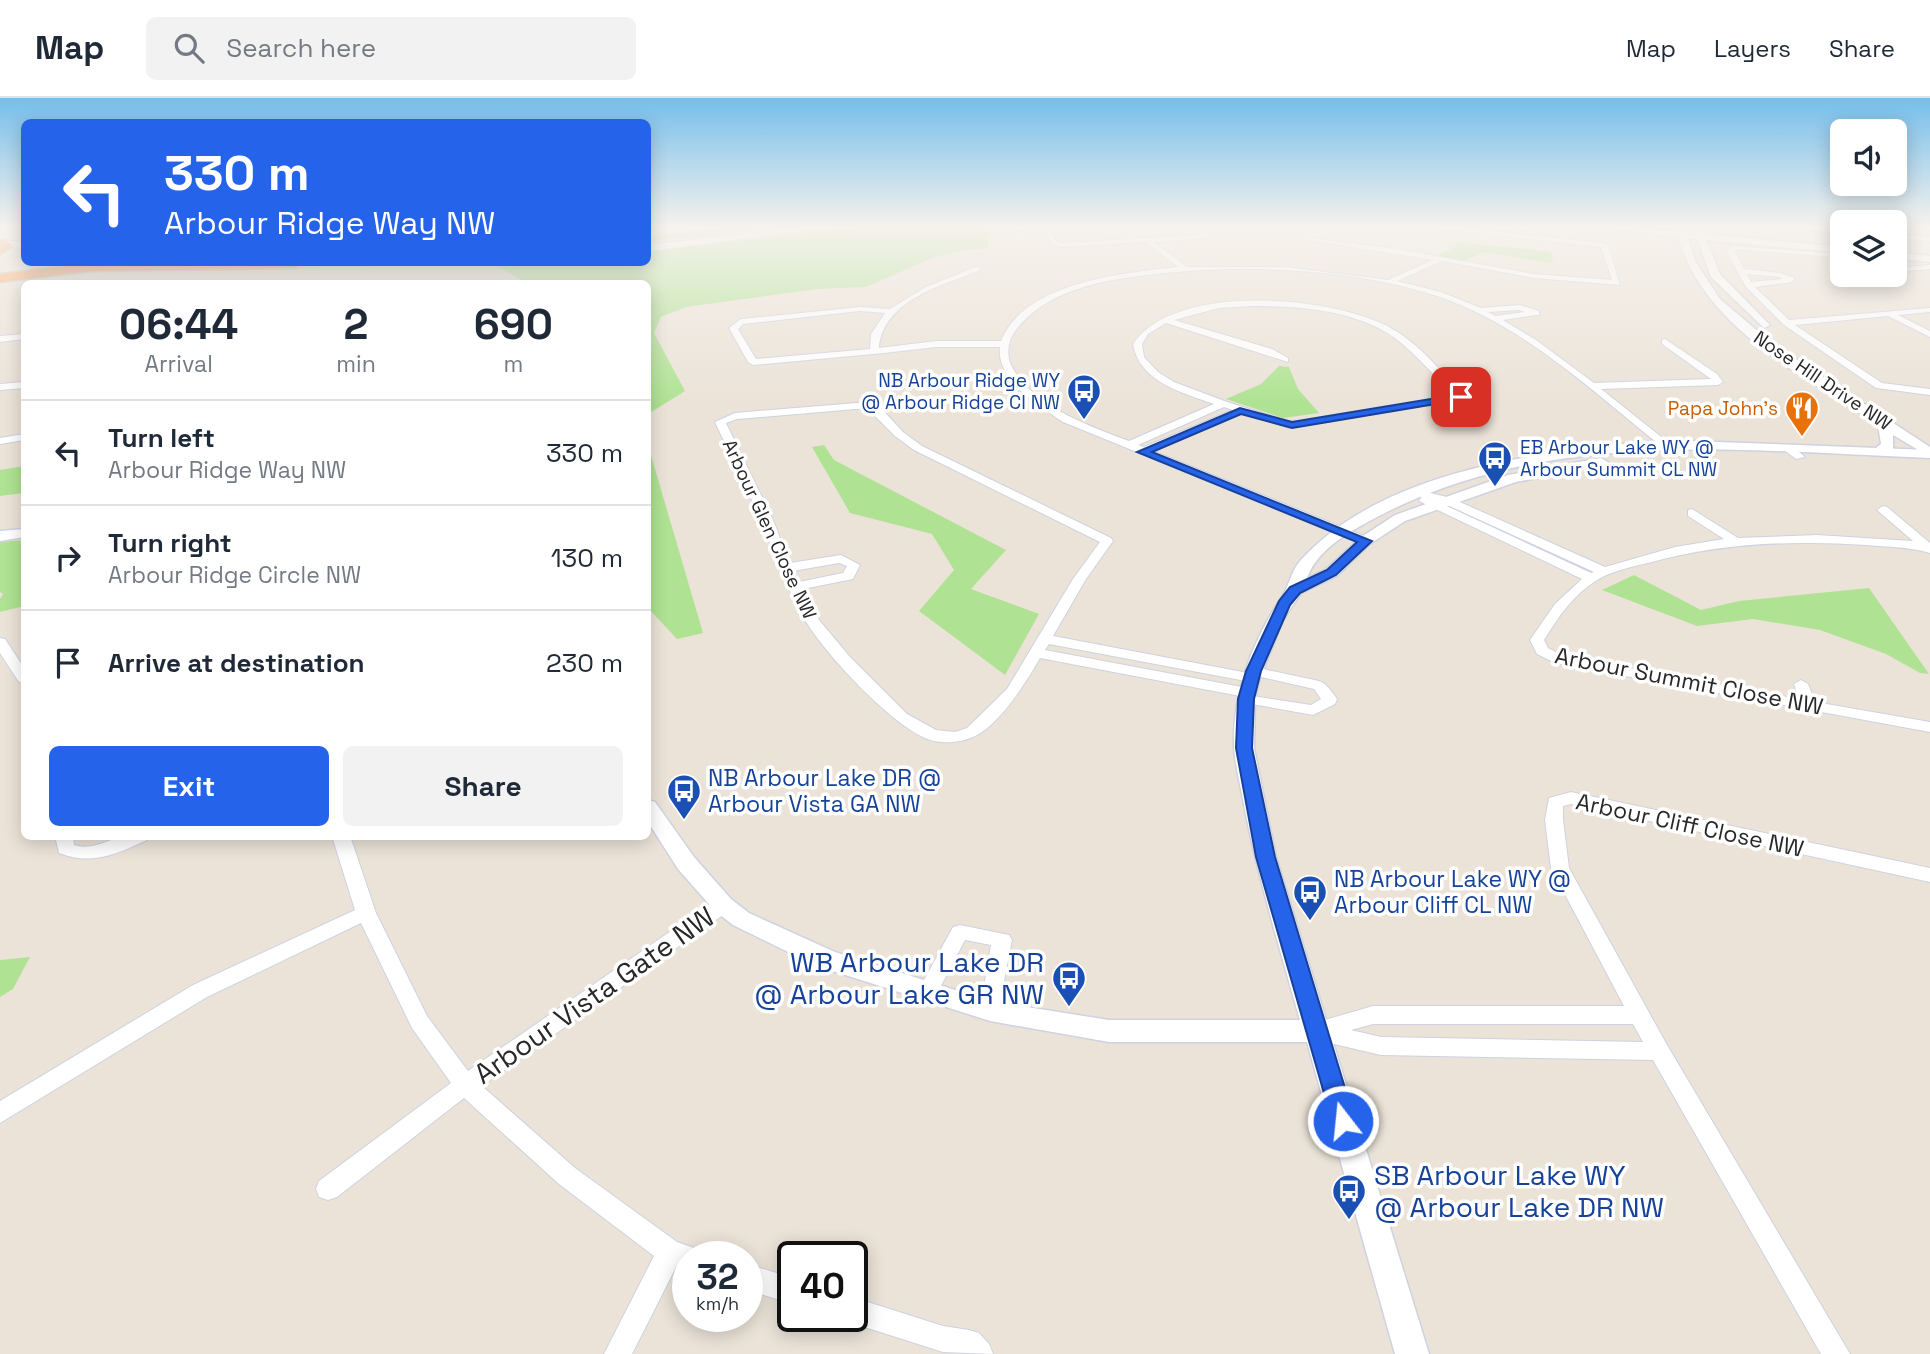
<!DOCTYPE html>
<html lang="en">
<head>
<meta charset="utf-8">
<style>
  :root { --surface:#fff; --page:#f2f2f3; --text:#1f2937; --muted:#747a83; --line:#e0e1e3; --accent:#2563eb }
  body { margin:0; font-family:"Space Grotesk",sans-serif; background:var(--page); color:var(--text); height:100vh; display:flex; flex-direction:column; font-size:26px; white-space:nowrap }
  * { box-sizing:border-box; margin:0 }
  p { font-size:23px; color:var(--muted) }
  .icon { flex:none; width:38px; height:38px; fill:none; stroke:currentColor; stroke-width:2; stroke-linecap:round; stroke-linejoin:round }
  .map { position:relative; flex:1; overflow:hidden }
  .drawer { position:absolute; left:21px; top:182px; width:630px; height:560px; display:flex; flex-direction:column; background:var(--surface); border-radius:10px; box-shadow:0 4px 18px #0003 }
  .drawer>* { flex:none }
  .guide { position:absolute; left:21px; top:21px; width:630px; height:147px; border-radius:10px; box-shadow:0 4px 18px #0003; background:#2563eb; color:#fff; overflow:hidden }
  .buttons { position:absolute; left:1830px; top:21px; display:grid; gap:14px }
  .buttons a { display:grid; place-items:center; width:77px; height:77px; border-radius:10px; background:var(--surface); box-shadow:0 4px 18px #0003; font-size:35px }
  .speed { position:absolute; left:672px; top:1143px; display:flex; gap:14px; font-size:35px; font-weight:700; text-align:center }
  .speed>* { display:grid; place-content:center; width:91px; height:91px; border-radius:50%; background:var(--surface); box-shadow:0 4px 18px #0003; line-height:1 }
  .speed small { font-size:18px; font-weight:400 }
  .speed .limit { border:4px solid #111; border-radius:10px; background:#fff; color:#111 }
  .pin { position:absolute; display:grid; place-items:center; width:60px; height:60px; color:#fff; margin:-30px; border-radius:14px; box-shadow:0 4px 10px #0006 }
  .me { position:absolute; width:77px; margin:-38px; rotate:344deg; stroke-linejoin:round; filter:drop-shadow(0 0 5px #0008) }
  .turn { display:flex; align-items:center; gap:24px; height:147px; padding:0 28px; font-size:32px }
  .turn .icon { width:91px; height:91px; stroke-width:2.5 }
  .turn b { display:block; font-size:49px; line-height:60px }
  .eta { display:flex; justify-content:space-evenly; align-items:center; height:119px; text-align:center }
  .eta b { font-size:42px; font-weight:600; line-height:49px }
  .button { display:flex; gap:14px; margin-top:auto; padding:14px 28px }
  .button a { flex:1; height:80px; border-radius:10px; background:var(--accent); color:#fff; font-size:28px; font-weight:600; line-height:80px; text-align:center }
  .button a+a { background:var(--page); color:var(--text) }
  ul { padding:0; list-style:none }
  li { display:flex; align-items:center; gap:21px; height:105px; padding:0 28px; border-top:2px solid var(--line) }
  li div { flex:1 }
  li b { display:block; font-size:26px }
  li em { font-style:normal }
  header { display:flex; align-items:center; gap:42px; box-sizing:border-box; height:98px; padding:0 35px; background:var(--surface); border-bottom:2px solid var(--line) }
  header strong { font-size:33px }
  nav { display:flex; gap:38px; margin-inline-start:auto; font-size:24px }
  .search { width:490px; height:63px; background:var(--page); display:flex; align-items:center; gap:18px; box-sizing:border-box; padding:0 24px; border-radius:10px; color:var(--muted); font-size:26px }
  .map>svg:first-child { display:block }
</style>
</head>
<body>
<header>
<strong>Map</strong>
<div class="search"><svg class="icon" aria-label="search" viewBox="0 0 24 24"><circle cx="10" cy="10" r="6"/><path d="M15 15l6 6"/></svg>Search here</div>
<nav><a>Map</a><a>Layers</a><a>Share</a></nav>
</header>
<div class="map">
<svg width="1930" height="1256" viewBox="0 0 1930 1256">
  <rect width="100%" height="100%" fill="#ebe3d8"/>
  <!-- green -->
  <path fill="#afe393" d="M725 129H782L648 144V139Z
    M857 129H988V150L958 153 932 160 866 189 817 191 686 209 661 219 654 235 685 293 648 316V186L518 185 523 183 492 165 648 164V154Z
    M1456 144 1551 154 1553 165 1484 154 1464 163 1437 158 1456 148Z
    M1279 268 1289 269 1298 291 1319 315 1283 320 1226 301 1261 286Z
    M648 347 703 535 677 541 648 510Z
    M824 347 834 362 1006 452 971 491 1039 516 1005 577 919 513 954 472 932 436 850 415 812 349Z
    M24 368V395L0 398V372Z
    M24 442V508L0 514V501L3 496 0 494V444Z
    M1634 477 1701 512 1739 503 1869 490 1929 576 1920 575 1886 556 1820 532 1753 521 1697 528 1602 492Z
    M30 859 13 891 0 899V862Z"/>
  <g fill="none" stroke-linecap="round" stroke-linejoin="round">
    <!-- minor casing -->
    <g stroke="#ced2e1" stroke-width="2">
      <path id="minor" d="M1045 129H1051L1056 144 1063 145 1200 137 1204 136 1207 129H1214L1207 140 1154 144 1187 169H1286L1388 182 1433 162 1307 142 1310 140 1396 151 1534 176 1612 182 1601 149 1423 129H1450L1604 145 1608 147 1620 187 1534 180 1442 163 1397 183 1441 194 1481 210 1520 207 1539 213V217H1536L1503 222 1536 242 1594 285 1711 281 1662 246V242L1665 241 1717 276 1723 284 1718 287 1601 291 1684 357 1675 359C1600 301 1529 229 1437 198 1349 169 1239 166 1148 177 1102 182 1045 193 1016 232 1008 242 1006 256 1011 267 1031 308 1090 328 1129 343L1214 306C1183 295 1139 284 1133 246 1175 184 1330 198 1389 229 1419 245 1441 274 1464 297V301L1291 330 1243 315 1153 353 1369 440 1371 443 1365 447 1063 324C1039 307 996 283 1000 249H936L884 255 753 267 748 264 729 230 741 221 860 209 890 211 926 189 978 168 981 172C943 187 883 202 879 250L936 243H1001C1024 184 1123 175 1178 169L1146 144 1063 149 1051 146ZM1253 208C1299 208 1356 212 1395 240 1417 257 1434 278 1454 297L1291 324 1227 304 1174 284 1158 274 1144 259 1142 246 1148 236 1166 225 1288 264V260L1272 251 1174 222 1219 210ZM1519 212 1525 214 1495 218 1488 214ZM860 213 885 215 871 236 870 251 756 261 738 231 743 226ZM1224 309 1233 312 1144 349 1138 347Z
        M1803 129 1843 131V135L1806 131Z
        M1895 136 1930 139V143L1895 140Z
        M1731 148 1843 156V160L1736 151 1735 154 1744 171 1780 175 1795 180 1792 184 1755 189 1789 222 1930 210V214L1898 217 1930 233V239L1888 218 1795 227 1882 285 1930 291V297L1876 290 1784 227 1746 189 1727 154ZM1747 176 1779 179 1783 181 1751 184Z
        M1930 167V171L1895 174V170Z
        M24 236V241L0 244V238Z
        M24 284V290L0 292V286Z
        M869 304 879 308 903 334 922 348 1111 440 1113 443 1086 481 1053 538 1248 575 1249 570 1254 569 1319 583C1327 586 1332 594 1337 601L1335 606 1313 617 1241 604 1238 601 1240 598 1040 560C1027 583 1001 624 977 637 963 645 940 647 925 640 889 624 826 557 805 522 786 489 775 455 760 420 746 388 730 356 715 324L735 315ZM867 310 895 338 914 352 1100 444 1073 481 1007 591 967 630 955 634 936 632 907 616 850 559 819 522 803 491 853 481 860 467 841 457 790 465 772 420 726 325 737 321ZM839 465 847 468 843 475 799 484 793 473ZM1049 546 1251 584 1256 583 1257 578 1314 591 1321 601 1311 607 1253 598 1252 592 1247 590 1045 552Z
        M24 336V342L0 346V340Z
        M1783 347H1791L1805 359 1796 361 1783 351Z
        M1414 391 1451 400 1605 469 1675 449 1724 441 1688 418V412L1692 411 1738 440 1817 437 1913 443 1877 412 1883 408 1887 409 1930 445V455C1910 449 1888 449 1866 447 1792 442 1720 445 1648 465 1631 469 1612 473 1597 482 1574 496 1558 519 1544 542L1548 550 1564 558 1799 601 1794 586 1801 582 1808 586 1815 604 1930 624V634L1555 565 1537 556 1530 542 1555 506 1582 481 1421 404 1419 402 1422 399 1408 394ZM1436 403 1443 405 1594 474 1591 475Z
        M0 540 5 541 24 570V585L19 584 0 555Z
        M1571 694 1930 770V784L1571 706 1563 708V722L1569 770 1667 947 1850 1256H1821L1653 962 1381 957 1317 942 1309 939 1306 933 1311 926 1373 908H1624L1551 770 1545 722 1549 700ZM1373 926H1633L1643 944 1381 939 1351 932Z
        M55 738H73L74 747C94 753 107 741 126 738 133 737 142 738 150 738L147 742C117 756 91 768 59 755Z
        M332 738H350L376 815 427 918 468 973 716 802 723 800 730 802 732 807 730 812 482 988 575 1070 677 1144 697 1151 700 1158H688V1173L676 1169 632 1256H604L654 1158 559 1086 464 1000 337 1099 328 1102 319 1099 316 1091 319 1083 451 985 412 930 361 825 207 899 0 1025V1003L193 887 355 812Z
        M960 827 1009 837 1012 842 997 919 990 922 983 919 980 913 991 847 965 842 934 901 927 903 920 901 917 895 953 829Z
        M747 1166 793 1180V1206L747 1192Z
        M852 1199 943 1228 969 1232 979 1235 989 1246 993 1256 943 1254 852 1225 843 1221 841 1218H852Z"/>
    </g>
    <!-- tertiary casing -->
    <g stroke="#ced2e1" stroke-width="3">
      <path id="tertiary" d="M1664 342 1930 352V360C1742 353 1551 328 1377 419 1351 433 1318 450 1307 480L1325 472 1360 440 1395 417 1508 377 1601 360 1608 364 1601 368 1516 384 1405 423 1370 446 1337 478 1301 495 1283 522 1260 580 1255 601 1254 650 1276 759 1429 1256H1395L1307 944H1109L990 923 817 868 733 827 715 813 678 771 648 724V702L655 704 694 759 731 801 749 815 835 854 990 903 1109 922H1300C1280 851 1258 780 1244 707 1241 688 1235 668 1234 649 1232 596 1252 544 1281 500 1289 489 1291 473 1300 463 1384 370 1546 353 1664 342Z
        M24 431V439L0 443V433Z"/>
    </g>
    <!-- secondary casing -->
    <g stroke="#ced2e1" stroke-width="3">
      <path id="secondary" d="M803 129H834L648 153V147Z
        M1600 129 1677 133 1681 130 1686 134 1699 132 1704 136 1843 149V155L1706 142 1720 176 1768 225 1770 227 1764 230 1711 179 1697 141 1688 140 1695 163 1720 201 1774 247 1930 349V359L1893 337V351L1883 357H1873L1871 354 1881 346 1878 327C1804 278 1704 230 1678 139Z
        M0 142 24 144V150L0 148Z
        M1895 154 1930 158V164L1895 160Z
        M265 164H384L379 167 270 168Z"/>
    </g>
    <!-- motorway casing -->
    <g stroke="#c7c7c7" stroke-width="3">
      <path id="motorway" d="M4 141 13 148 0 157V142Z
        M299 164 298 169 293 170 92 173 0 184V176L92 165Z"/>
    </g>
    <!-- minor -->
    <use href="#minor" fill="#fff" fill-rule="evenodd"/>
    <!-- tertiary -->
    <use href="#tertiary" fill="#fff" fill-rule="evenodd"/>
    <!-- secondary -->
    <use href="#secondary" fill="#fff" fill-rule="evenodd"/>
    <!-- motorway -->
    <use href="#motorway" fill="#ff9a4f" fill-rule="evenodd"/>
  </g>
  <!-- sky -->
  <linearGradient id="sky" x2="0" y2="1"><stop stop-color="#75beeb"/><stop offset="0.42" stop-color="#f6f2ed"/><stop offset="1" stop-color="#f6f2ed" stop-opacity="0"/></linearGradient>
  <rect width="1930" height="305" fill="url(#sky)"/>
  <!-- route -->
  <path fill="#2563eb" stroke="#184099" stroke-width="2" d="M1461 296 1466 299 1465 301 1292 330 1241 316 1152 354 1372 443 1336 477 1300 495 1290 507 1261 573 1254 601 1252 650 1275 759 1355 1023 1352 1030 1343 1033 1335 1030 1332 1023 1256 759 1236 650 1238 601 1246 573 1279 503 1290 489 1327 472 1357 444 1137 354 1240 310 1292 324Z"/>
  <!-- icons -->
  <defs>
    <g id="bus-pin" transform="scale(1.75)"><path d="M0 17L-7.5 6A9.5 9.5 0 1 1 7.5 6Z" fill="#1a4fb4" stroke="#fff"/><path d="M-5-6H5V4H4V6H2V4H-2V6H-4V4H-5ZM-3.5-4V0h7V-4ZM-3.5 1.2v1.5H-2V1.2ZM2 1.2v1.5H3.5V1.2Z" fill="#fff"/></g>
    <g id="restaurant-pin" transform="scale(1.75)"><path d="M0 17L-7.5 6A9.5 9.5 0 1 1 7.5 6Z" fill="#e8710a" stroke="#fff"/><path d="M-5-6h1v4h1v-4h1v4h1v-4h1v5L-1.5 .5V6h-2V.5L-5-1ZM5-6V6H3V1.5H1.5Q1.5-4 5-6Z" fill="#fff"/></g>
  </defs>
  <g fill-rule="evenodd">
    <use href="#bus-pin" x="1084" y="293"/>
    <use href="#restaurant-pin" x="1802" y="310"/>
    <use href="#bus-pin" x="1495" y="360"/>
    <use href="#bus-pin" x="684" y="693"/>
    <use href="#bus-pin" x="1310" y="794"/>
    <use href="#bus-pin" x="1069" y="880"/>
    <use href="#bus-pin" x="1349" y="1093"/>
  </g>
  <g text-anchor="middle" stroke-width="7" stroke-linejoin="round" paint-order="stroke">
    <!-- far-transit labels -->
    <g font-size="19" fill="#164399" stroke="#fff" text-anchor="end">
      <text x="1060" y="289">NB Arbour Ridge WY<tspan x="1060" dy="22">@ Arbour Ridge CI NW</tspan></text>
      <text x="1520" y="356" text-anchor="start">EB Arbour Lake WY @<tspan x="1520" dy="22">Arbour Summit CL NW</tspan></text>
    </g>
    <!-- far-street labels -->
    <g font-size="19" fill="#282828" stroke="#fff">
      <text transform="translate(1823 282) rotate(34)" y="7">Nose Hill Drive NW</text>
      <text transform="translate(770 431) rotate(65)" y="7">Arbour Glen Close NW</text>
    </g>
    <!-- far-food labels -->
    <g font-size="19" fill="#c56008" stroke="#fff" text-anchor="end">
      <text x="1778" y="317">Papa John's</text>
    </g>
    <!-- street labels -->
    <g font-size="23" fill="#282828" stroke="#fff">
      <text transform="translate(1689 583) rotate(11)" y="8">Arbour Summit Close NW</text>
      <text transform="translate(1690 727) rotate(12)" y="8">Arbour Cliff Close NW</text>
    </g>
    <!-- transit labels -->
    <g font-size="23" fill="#164399" stroke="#fff" text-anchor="start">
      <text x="708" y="688">NB Arbour Lake DR @<tspan x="708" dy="26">Arbour Vista GA NW</tspan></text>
      <text x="1334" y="789">NB Arbour Lake WY @<tspan x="1334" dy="26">Arbour Cliff CL NW</tspan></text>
    </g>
    <!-- near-transit labels -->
    <g font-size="28" fill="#164399" stroke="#fff" text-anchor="end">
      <text x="1044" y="874">WB Arbour Lake DR<tspan x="1044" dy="32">@ Arbour Lake GR NW</tspan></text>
      <text x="1374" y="1087" text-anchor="start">SB Arbour Lake WY<tspan x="1374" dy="32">@ Arbour Lake DR NW</tspan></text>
    </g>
    <!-- near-street labels -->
    <g font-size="28" fill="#282828" stroke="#fff">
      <text transform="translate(594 897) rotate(-35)" y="10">Arbour Vista Gate NW</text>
    </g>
  </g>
</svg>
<div class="buttons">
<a><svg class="icon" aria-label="sound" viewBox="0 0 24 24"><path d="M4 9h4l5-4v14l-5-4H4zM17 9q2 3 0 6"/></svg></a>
<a><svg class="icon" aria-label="layers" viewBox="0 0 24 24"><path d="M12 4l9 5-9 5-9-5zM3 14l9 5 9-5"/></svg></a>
</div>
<div class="speed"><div>32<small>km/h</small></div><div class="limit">40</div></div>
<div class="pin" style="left:1461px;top:299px;background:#d93025"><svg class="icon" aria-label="arrive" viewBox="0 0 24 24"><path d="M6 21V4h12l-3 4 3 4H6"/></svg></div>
<svg class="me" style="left:1343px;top:1023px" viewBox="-20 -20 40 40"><circle r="17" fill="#2563eb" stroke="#fff" stroke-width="3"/><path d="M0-11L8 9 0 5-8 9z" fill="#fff"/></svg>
<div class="guide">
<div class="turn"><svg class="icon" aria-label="left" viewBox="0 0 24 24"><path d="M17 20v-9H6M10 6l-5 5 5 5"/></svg><div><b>330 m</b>Arbour Ridge Way NW</div></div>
</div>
<section class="drawer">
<div class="eta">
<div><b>06:44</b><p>Arrival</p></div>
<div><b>2</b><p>min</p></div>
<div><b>690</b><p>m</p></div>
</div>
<ul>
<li><svg class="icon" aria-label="left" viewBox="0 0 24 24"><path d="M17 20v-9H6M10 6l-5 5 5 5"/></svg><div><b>Turn left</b><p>Arbour Ridge Way NW</p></div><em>330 m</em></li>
<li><svg class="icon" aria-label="right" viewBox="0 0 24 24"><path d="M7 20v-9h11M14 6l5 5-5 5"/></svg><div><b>Turn right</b><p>Arbour Ridge Circle NW</p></div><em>130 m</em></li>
<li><svg class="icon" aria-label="arrive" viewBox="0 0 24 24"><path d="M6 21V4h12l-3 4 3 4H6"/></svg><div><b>Arrive at destination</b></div><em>230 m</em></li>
</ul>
<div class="button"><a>Exit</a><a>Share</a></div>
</section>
</div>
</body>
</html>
